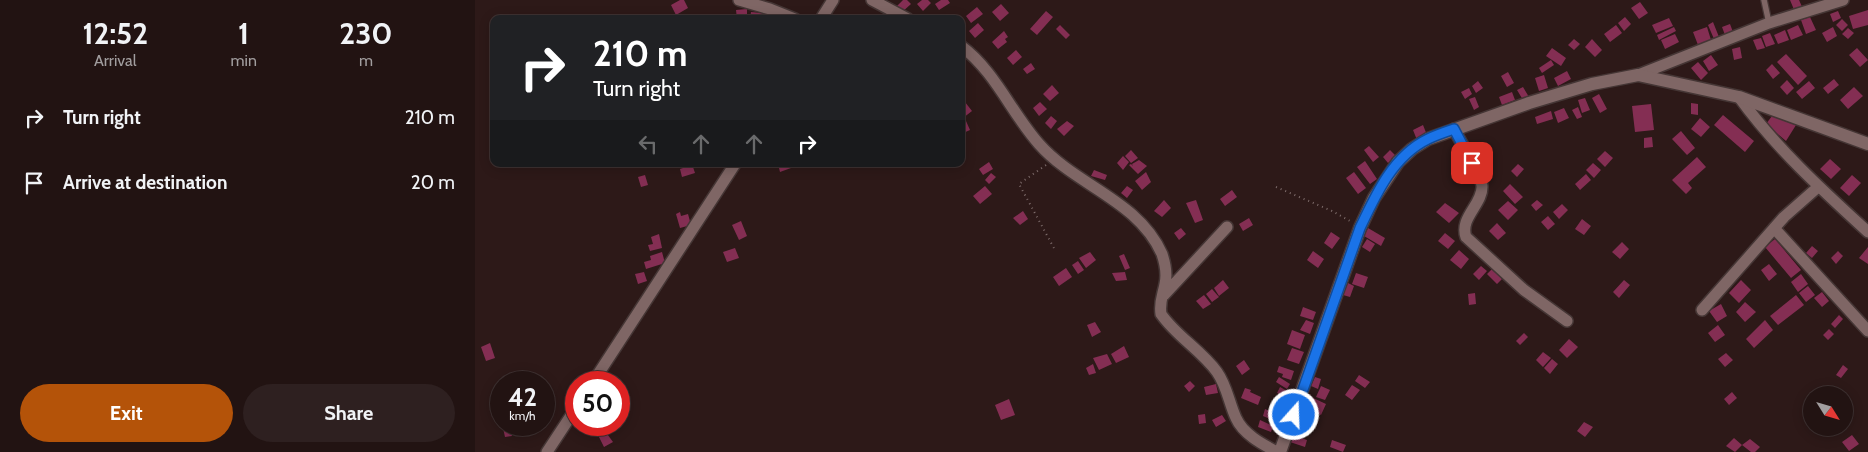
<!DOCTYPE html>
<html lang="en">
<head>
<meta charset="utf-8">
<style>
  :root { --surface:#221312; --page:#2e2020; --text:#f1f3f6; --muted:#a29e9f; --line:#3f3232; --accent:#b45309 }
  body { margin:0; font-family:Cabin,sans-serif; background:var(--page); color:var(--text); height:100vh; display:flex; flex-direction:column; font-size:19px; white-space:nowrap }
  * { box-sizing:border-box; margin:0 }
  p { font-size:16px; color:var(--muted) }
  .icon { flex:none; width:28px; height:28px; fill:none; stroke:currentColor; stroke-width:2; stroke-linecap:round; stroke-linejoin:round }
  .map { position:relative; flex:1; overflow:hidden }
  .details { display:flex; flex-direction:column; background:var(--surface); width:475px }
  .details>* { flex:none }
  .guide { position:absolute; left:15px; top:15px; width:475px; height:152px; border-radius:10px; box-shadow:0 2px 12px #0003,0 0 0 1px var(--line); background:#202124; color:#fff; overflow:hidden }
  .needle { width:32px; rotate:127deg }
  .fabs { position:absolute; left:1328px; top:386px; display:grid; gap:10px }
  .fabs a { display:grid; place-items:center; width:50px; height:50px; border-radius:50%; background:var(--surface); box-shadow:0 2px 12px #0003,0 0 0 1px var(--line); font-size:25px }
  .speed { position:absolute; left:15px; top:371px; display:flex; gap:10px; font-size:25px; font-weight:700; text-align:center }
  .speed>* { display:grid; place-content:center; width:65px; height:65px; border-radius:50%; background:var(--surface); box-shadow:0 2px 12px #0003,0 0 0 1px var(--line); line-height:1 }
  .speed small { font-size:12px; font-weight:400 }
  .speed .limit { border:8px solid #d22; background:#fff; color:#111 }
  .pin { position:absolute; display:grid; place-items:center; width:42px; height:42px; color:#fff; margin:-21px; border-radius:10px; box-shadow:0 2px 8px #0006 }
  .me { position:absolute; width:55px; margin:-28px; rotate:20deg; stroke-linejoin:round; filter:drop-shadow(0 0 4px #0008) }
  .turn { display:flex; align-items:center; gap:18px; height:105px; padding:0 20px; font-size:22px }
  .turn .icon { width:65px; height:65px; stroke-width:2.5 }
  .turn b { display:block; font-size:35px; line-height:42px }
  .lanes { display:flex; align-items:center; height:48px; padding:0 20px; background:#0003; justify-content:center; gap:25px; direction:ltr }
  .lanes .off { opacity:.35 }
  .eta { display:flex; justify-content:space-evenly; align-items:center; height:85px; text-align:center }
  .eta b { font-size:30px; font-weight:800; line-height:35px }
  .button { display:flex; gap:10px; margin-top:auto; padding:10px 20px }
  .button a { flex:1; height:58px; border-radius:30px; background:var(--accent); color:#fff; font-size:20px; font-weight:800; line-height:58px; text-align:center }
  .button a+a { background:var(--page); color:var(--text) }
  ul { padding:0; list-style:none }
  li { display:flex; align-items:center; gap:15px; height:65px; padding:0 20px }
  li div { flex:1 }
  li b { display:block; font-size:19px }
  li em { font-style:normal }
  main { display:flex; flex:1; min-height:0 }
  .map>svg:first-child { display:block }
</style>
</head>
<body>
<main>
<section class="details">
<div class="eta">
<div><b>12:52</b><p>Arrival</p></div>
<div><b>1</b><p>min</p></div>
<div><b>230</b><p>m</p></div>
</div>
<ul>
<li><svg class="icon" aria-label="right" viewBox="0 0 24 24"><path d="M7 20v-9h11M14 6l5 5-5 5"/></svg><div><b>Turn right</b></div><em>210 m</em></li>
<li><svg class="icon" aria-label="arrive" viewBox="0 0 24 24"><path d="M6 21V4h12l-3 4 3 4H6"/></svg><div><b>Arrive at destination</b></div><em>20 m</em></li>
</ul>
<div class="button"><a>Exit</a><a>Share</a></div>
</section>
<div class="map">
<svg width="1393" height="452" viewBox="0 0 1393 452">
  <rect width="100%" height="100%" fill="#2d1918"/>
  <!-- building -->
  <path fill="#842e53" d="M205 0H209L213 8 201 15 196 5Z
    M428 0H432L436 4 426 13 421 7Z
    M447 0H453L456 3 448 11 442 4Z
    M466 0H473L475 3 464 10 460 4Z
    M1315 0H1324L1328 9 1320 12Z
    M1165 2 1173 13 1164 19 1156 8Z
    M526 4 534 13 525 21 517 12Z
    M502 7 508 14 496 23 491 16Z
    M272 9V19H262L261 10Z
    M1393 10V25L1378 29 1374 16Z
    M571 11 578 17 562 35 555 29Z
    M1363 11 1366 18 1358 22 1355 14Z
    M276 12 287 13 286 19H275Z
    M1150 17 1156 24 1149 31 1143 23Z
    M1335 17 1341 30 1331 34 1326 20Z
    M1194 18 1198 26 1181 33 1177 25Z
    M1367 19 1373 25 1367 31 1361 25Z
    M1238 22 1244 37 1239 39 1233 25Z
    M503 23 509 30 500 38 494 31Z
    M1255 24 1258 32 1250 35 1247 27Z
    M585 25 595 35 591 39 581 29Z
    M1141 25 1147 33 1135 42 1129 34Z
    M1323 25 1328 35 1316 40 1312 30Z
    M1199 27 1201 31 1184 40 1182 35Z
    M1232 27 1236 40 1223 45 1218 32Z
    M1358 27 1362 36 1352 42 1347 33Z
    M1373 28 1379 33 1373 39 1367 34Z
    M1310 30 1314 40 1303 44 1299 35Z
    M529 31 533 37 530 39 532 42 523 49 517 42Z
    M1295 33 1300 44 1291 47 1287 36Z
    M1200 34 1204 42 1190 49 1186 40Z
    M1286 38 1290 48 1282 50 1278 40Z
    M1099 39 1105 44 1099 50 1093 45Z
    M1117 39 1127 50 1120 57 1110 47Z
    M1265 47 1267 58 1259 60 1257 49Z
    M1077 48 1091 58 1086 66 1071 56Z
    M1382 48 1393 60 1385 67 1374 55Z
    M541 50 547 57 538 65 532 58Z
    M1311 54 1332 76 1323 85 1302 62Z
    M1236 55 1243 65 1234 71 1228 61Z
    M1076 60 1079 65 1067 73 1064 68Z
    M1223 62 1233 73 1226 80 1216 68Z
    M556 63 560 69 552 74 548 69Z
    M1297 64 1305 73 1298 79 1291 70Z
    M1092 71 1096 79 1083 86 1079 78Z
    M1033 72 1039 83 1032 87 1026 76Z
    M1069 75 1073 88 1064 91 1060 78Z
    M1359 79 1364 85 1353 94 1348 88Z
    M1312 80 1319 88 1312 95 1305 87Z
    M1003 81 1008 88 1001 93 997 86Z
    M1334 81 1340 88 1327 99 1321 92Z
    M577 85 584 93 575 101 568 94Z
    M1048 87 1054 97 1048 100 1042 90Z
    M1379 87 1388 96 1373 109 1365 100Z
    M994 88 997 94 990 99 986 92Z
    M1037 92 1040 100 1027 105 1024 97Z
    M1124 94 1132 109 1125 113 1117 98Z
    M1000 97 1004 107 999 110 994 99Z
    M1110 98 1115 110 1107 113 1103 100Z
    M490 102 497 111 488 118 486 116V105Z
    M565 102 572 109 564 116 558 108Z
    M1216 103 1223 104V115L1216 114Z
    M1176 104 1179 130 1160 132 1157 106Z
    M1103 107 1107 117 1102 119 1097 110Z
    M1089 108 1094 118 1083 123 1079 112Z
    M1076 111 1078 119 1062 124 1060 117Z
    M1248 115 1279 141 1270 152 1239 125Z
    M576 116 582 121 576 129 570 123Z
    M1297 116 1321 125 1311 141 1291 124Z
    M1225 118 1235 127 1226 137 1216 129Z
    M491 121 495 130 486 134V124Z
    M592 121 599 126 589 136 582 129Z
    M948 125 952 135 942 140 938 130Z
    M1206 131 1220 148 1212 155 1197 139Z
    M1177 137 1178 147 1169 148V138Z
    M894 146 904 157 898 162 889 150Z
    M656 150 663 158 656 163 650 156Z
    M915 150 921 156 913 163 908 157Z
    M1130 151 1138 158 1130 167 1122 159Z
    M648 156 654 162 648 170 642 163Z
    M1222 157 1231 167 1213 183 1217 188 1211 194 1197 180Z
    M1355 159 1366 169 1356 179 1345 169Z
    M664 160 672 166 663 174 654 165 656 164 658 166 657 164Z
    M890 161 902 179 895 184 882 167Z
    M514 162 518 169 508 175 504 169Z
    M1118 163 1126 170 1119 178 1111 170Z
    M210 164H217L220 173 207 177 205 169 211 167Z
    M303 164H314L316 168 305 172Z
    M1043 164 1049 169 1042 177 1036 171Z
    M619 170 632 175 630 180 616 176Z
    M671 172 676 182 667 190 660 181Z
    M879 172 891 188 883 194 871 178Z
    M516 173 521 177 514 184 510 180Z
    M1111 174 1116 180 1105 190 1100 184Z
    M170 175 173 185 166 187 163 177Z
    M1377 175 1386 183 1374 196 1365 188Z
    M1035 184 1048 197 1040 204 1028 191Z
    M510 186 517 194 505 204 498 196Z
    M652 186 658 190 652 198 646 193Z
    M757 190 762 197 750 206 745 199Z
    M689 200 696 208 687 217 679 211Z
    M721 200 728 220 720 223 711 203Z
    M1062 200 1068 205 1061 211 1056 205Z
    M1033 201 1043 210 1033 220 1023 210Z
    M970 203 984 213 974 223 961 212Z
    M1087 204 1093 210 1084 219 1078 212Z
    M548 211 553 219 545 225 538 218Z
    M205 212 206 216 213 214 216 225 205 228 201 214Z
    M1073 216 1080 224 1073 230 1066 222Z
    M774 218 778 225 768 231 764 224Z
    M1107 219 1116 226 1109 235 1100 229Z
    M266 221 272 236 264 240 257 225Z
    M1022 223 1031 233 1023 240 1014 231Z
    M706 228 711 234 704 240 699 233Z
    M893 228 910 238 906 246 889 236Z
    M856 232 865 238 857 249 849 243Z
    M970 233 980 241 973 249 963 241Z
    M184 234 187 248 175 251 173 245 178 244 176 237Z
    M892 239 900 244 895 252 887 247Z
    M1300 239 1326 270 1316 278 1290 247Z
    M1147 242 1154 249 1145 259 1137 252Z
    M1337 246 1343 251 1337 258 1331 253Z
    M1393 247V264L1384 258Z
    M260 248 264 258 252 262 248 252Z
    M984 250 994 259 986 269 975 260Z
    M838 251 849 259 843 268 832 260Z
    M1363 251 1368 256 1361 264 1356 258Z
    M187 252 190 263 171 269 169 262 176 260 175 256Z
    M615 252 621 260 611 268 604 258Z
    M649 254 655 268 650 270 644 256Z
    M603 261 609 270 603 274 597 265Z
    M1294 264 1302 274 1294 281 1286 270Z
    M1006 266 1012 271 1004 280 998 274Z
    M591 268 597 277 584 286 578 277Z
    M1017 269 1027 279 1022 284 1012 274Z
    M169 272 172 281 163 284 160 274Z
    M650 272 652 280 641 281 637 273Z
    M881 273 893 277 889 288 877 284Z
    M1326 274 1333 284 1323 292 1316 282Z
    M748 280 754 288 744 296 739 288Z
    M1149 280 1155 285 1144 298 1138 292Z
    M1266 280 1276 290 1264 303 1254 293Z
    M873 283 879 286 875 297 868 295Z
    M1333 286 1340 295 1331 302 1324 293Z
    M737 289 744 297 737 302 731 294Z
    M1347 292 1354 301 1347 307 1339 298Z
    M1000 293 1001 304 994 305 993 294Z
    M729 295 736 304 728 309 721 301Z
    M1321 295 1329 305 1303 325 1295 316Z
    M1270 302 1281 312 1270 322 1261 312Z
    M1246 304 1252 316 1242 322 1234 311Z
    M828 307 841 312 838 320 825 316Z
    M1364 315 1368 319 1360 328 1356 324Z
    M831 320 839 323 835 334 825 330Z
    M1290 320 1298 330 1279 348 1271 339Z
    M620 322 626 332 617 337 612 325Z
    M1243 325 1250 335 1240 342 1233 333Z
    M1354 329 1359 334 1353 340 1348 335Z
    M817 330 830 335 825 349 812 344Z
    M1049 333 1053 337 1045 345 1041 341Z
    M1094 339 1103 347 1092 358 1084 350Z
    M15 343 20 358 11 361 6 347Z
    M649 346 654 357 641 363 636 354Z
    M817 348 829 352 824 364 812 360Z
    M1068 352 1076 358 1068 367 1061 360Z
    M1251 353 1258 360 1250 367 1243 359Z
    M632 354 637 364 624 370 618 358Z
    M1077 359 1083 364 1075 374 1069 368Z
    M769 360 775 369 767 375 761 366Z
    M618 364 621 373 614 375 611 368Z
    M1368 365 1373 369 1366 378 1361 375Z
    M804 366 819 371 816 380 807 377 808 374 802 372Z
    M884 375 895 382 890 388 880 381Z
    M804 377 815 384 812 389 801 382Z
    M840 377 846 379 843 389 836 386Z
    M715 381 720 386 714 392 709 386Z
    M741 384 743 393 731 395 729 387Z
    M877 385 885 390 877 400 870 395Z
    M846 386 855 390 850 400 841 397Z
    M805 387 816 393 813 398 802 393Z
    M770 388 776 390 775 392 786 397 783 405 766 398Z
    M1257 392 1262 398 1254 405 1249 399Z
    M836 397 851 404 846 415 831 407Z
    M534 399 540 415 526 420 520 405Z
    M790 409 798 412 799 409 803 410 799 421 788 416Z
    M730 414 731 423 724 424 723 415Z
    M747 415 751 421 741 427 737 420Z
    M825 418 839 423 837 430 823 425Z
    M785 420 798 426 796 432 783 427Z
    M1109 422 1118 427 1110 437 1102 431Z
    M34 426 37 436 30 437 28 428Z
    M130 431 138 442 129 447 123 435Z
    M818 435 832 440 830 447 815 442Z
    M1377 435 1384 444 1374 451 1367 442Z
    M1259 438 1267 445 1260 452 1251 446Z
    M1275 439 1285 447 1280 452H1276L1267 445Z
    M857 440 871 445 868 452 855 447Z"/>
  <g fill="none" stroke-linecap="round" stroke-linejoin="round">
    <!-- lane casing -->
    <g stroke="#453635" stroke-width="8">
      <path id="lane" d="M1289 0 1294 23"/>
    </g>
    <!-- street casing -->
    <g stroke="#453635" stroke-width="14">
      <path id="street" d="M264 0 295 9 320 19
        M397 0 433 19
        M346 19 358 0
        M486 46C520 71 537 114 564 144 601 186 663 200 687 254 690 263 692 275 690 284 688 295 684 302 686 314 701 336 726 350 742 372 752 386 754 403 761 418 768 434 787 444 802 452
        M1163 75 1294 23 1368 0
        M1264 97C1300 147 1347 190 1393 232
        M979 129C985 142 1006 173 1007 186 1008 204 984 218 991 237L1049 290 1092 321
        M1299 228 1393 331
        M689 295 752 227
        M1227 310 1309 217 1343 187
        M118 382 260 164
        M72 452 101 408"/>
    </g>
    <!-- secondary casing -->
    <g stroke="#453635" stroke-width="15">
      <path id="secondary" d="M805 452 885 228 899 198 923 162 937 149 953 139 1054 103 1117 84 1163 75 1264 97 1393 144"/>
    </g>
    <!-- path -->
    <path stroke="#7e6c6b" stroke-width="2" stroke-dasharray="1 4" stroke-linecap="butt" d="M571 165 544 184 580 250
      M801 187 857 211 875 221"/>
    <!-- lane -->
    <use href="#lane" stroke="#7f6665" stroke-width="5.5"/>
    <!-- street -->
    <use href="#street" stroke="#7f6665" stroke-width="11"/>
    <!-- secondary -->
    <use href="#secondary" stroke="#7f6665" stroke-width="12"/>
  </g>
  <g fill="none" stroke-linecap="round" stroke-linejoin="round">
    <!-- route casing -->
    <g stroke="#114b97" stroke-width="12">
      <path id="route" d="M819 415 885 228C901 194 918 156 953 139 961 135 970 132 979 129L997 163"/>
    </g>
    <!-- route -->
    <use href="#route" stroke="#1a73e8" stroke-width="9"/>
  </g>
</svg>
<div class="fabs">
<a><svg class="needle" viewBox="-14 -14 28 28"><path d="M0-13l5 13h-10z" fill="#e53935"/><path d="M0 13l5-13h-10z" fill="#a29e9f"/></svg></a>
</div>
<div class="speed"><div>42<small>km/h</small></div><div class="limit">50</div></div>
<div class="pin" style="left:997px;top:163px;background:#d93025"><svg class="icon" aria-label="arrive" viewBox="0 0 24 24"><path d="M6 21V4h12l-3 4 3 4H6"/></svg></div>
<svg class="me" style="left:819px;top:415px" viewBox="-20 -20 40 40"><circle r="17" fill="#1a73e8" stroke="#fff" stroke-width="3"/><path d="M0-11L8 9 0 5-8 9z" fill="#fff"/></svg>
<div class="guide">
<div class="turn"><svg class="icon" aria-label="right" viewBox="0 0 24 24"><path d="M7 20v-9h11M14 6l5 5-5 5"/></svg><div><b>210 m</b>Turn right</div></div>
<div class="lanes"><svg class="icon off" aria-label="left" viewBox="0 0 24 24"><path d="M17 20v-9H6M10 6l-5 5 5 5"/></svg><svg class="icon off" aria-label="ahead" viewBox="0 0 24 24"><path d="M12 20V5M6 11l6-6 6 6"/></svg><svg class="icon off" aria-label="ahead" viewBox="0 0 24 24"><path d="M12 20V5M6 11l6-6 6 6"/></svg><svg class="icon" aria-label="right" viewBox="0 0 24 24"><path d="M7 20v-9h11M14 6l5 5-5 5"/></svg></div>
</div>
</div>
</main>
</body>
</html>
